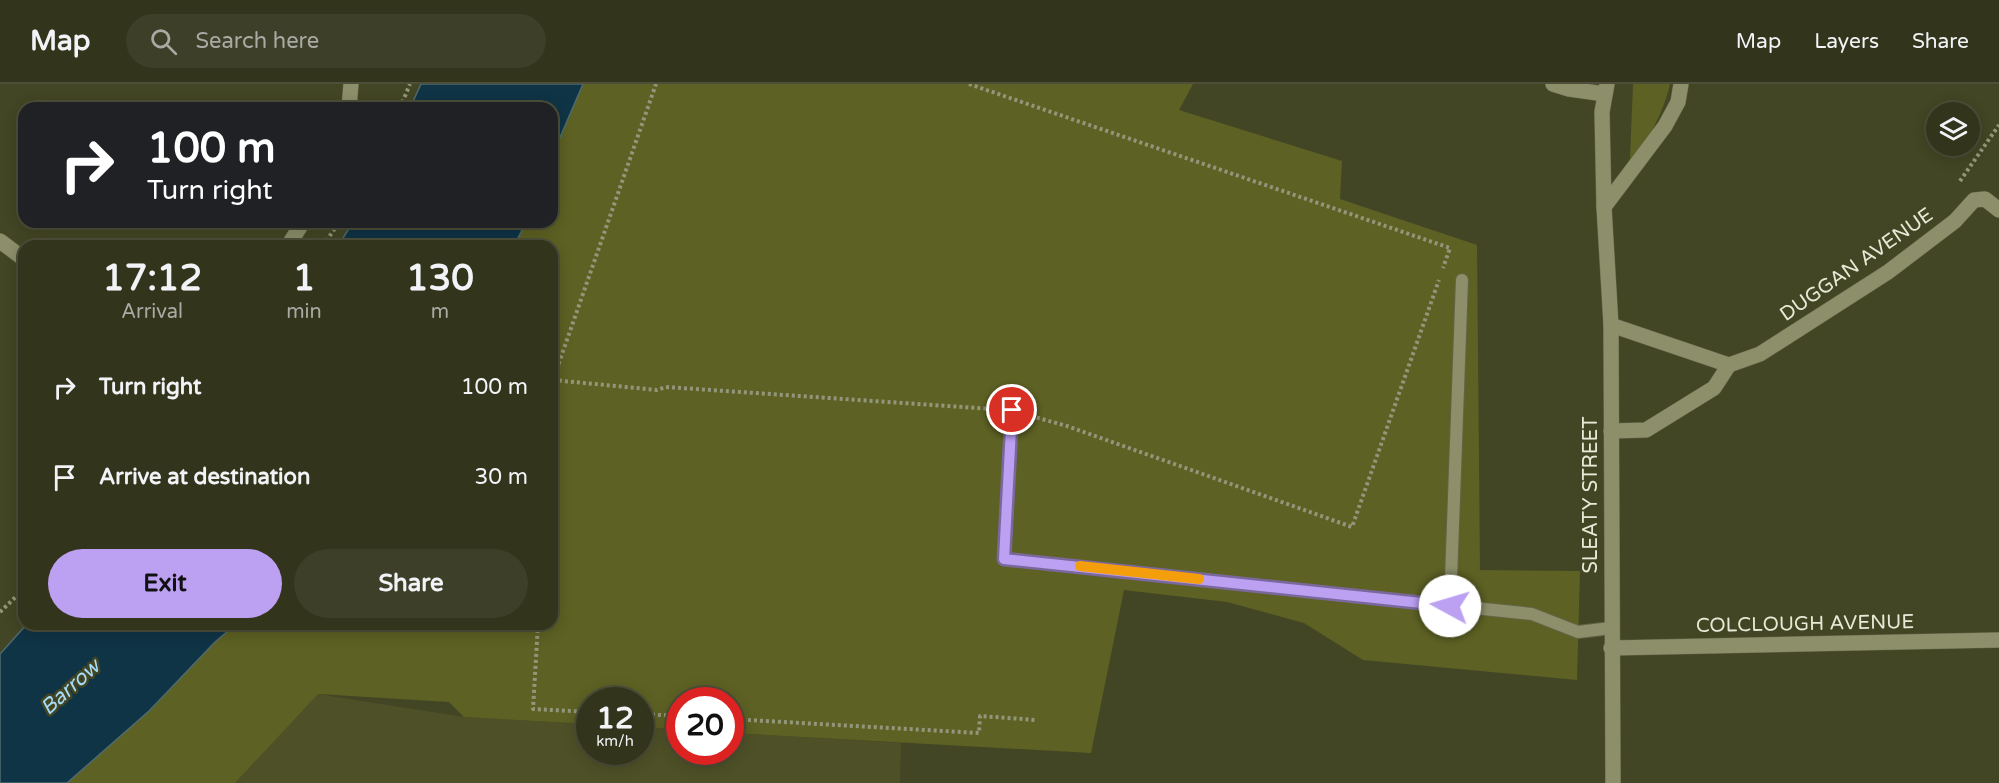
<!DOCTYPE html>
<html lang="en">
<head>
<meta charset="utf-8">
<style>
  :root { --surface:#32341b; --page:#3d3f28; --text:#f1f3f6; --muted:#a8aaa3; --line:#4d4f3a; --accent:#bca0f2 }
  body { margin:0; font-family:"Varela Round",sans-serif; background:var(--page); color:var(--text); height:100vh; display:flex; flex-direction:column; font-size:22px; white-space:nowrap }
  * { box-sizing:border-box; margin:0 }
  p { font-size:20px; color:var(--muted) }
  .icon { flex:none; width:33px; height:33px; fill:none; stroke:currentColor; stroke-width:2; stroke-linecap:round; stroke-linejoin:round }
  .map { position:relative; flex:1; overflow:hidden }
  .panel { position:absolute; left:18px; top:156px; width:540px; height:390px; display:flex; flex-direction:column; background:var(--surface); border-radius:18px; box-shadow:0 3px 15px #0003,0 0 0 2px var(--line) }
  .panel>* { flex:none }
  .guide { position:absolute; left:18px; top:18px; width:540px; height:126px; border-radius:18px; box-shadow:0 3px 15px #0003,0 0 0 2px var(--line); background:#202124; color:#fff; overflow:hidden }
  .tools { position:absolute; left:1926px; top:18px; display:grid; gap:12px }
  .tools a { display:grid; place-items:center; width:54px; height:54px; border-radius:50%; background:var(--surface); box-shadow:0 3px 15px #0003,0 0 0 2px var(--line); font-size:30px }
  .speed { position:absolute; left:576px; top:603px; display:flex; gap:12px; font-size:30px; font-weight:700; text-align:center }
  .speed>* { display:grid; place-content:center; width:78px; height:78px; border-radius:50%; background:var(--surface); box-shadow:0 3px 15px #0003,0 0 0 2px var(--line); line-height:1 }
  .speed small { font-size:15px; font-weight:400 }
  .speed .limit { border:9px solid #d22; background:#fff; color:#111 }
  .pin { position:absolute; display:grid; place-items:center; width:51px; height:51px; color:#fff; margin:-26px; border:3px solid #fff; border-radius:50%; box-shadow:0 2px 6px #0007 }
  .me { position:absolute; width:66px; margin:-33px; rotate:276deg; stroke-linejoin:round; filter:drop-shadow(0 0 4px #0008) }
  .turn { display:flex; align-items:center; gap:21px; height:126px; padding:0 30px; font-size:27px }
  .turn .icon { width:78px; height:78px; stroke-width:2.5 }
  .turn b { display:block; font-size:42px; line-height:51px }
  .eta { display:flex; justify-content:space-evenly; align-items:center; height:102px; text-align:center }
  .eta b { font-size:36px; font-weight:800; line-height:42px }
  .primary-button { display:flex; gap:12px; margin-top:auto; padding:12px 30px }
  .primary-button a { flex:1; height:69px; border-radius:36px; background:var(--accent); color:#111; font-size:24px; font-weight:800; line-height:69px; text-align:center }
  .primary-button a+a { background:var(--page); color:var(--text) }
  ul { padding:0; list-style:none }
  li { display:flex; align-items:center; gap:18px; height:90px; padding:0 30px }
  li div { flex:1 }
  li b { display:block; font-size:22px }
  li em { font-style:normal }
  header { display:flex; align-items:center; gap:36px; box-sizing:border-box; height:84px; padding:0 30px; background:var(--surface); border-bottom:2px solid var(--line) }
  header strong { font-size:28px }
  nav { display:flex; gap:33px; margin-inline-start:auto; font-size:21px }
  .search { width:420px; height:54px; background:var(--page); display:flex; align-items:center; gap:15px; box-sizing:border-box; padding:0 21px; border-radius:33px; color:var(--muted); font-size:22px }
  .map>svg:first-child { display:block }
</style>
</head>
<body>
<header>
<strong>Map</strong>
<div class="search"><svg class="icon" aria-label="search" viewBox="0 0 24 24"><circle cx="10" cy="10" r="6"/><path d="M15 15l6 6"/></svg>Search here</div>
<nav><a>Map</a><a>Layers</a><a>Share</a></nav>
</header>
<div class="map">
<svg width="1999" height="699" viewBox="0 0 1999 699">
  <rect width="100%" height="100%" fill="#434624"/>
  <!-- built -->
  <path fill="#4e5127" d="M317 610 464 633 589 640 590 668H640L641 643 679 645 680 668H730L731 649 901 659 900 699H235Z"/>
  <!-- green -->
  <path fill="#5d6123" d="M583 0H1193L1179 26 1342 77 1340 115 1477 161 1480 486 1580 487 1577 596 1363 576 1304 539 1227 518 1124 506 1091 669 731 649 730 616H680L679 645 641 643 640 616H590L589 640 464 633 449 618 318 610 235 699H67L142 633 215 558 236 540H552V162H514L526 138H552V72Z
    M1633 0H1670C1664 26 1650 56 1630 75Z"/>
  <!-- water -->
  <path fill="#0f3445" stroke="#506b70" stroke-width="1.5" d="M421 0H583L552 72V24H410Z
    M353 138H526L514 162H338Z
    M27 540H236L215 558 149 627 67 699H0V570Z"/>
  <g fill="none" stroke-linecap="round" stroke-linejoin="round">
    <!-- service casing -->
    <g stroke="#636546" stroke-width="14">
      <path id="service" d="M1012 326 1004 475 1532 530 1578 548 1611 544
        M1450 522 1462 196"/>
    </g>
    <!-- minor casing -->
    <g stroke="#636546" stroke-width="16">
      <path id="minor" d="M1553 0 1569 5 1605 10
        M349 24 351 0
        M1604 123 1665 42 1678 18 1681 0
        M0 157 24 175
        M288 162 303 138
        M1611 241 1729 281 1760 270 1888 188 1955 137 1974 116 1985 115 1999 126
        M1611 347 1646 346 1714 304 1729 281
        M1611 564 1999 556"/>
    </g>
    <!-- tertiary casing -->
    <g stroke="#636546" stroke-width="16">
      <path id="tertiary" d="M1607 0 1602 28 1604 123 1611 241 1613 699"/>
    </g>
    <!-- path -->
    <path stroke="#93967a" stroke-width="4" stroke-dasharray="3 3" stroke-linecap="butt" d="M969 0 1450 164 1443 184
      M400 24 410 0
      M1960 97 1999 41
      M323 162 339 138
      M553 296 657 306 666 303 992 325
      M552 309 553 296 656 0
      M1031 332 1067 342 1352 443 1439 196
      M0 528 24 505
      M538 540 533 625 590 628
      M640 630 680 632
      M730 635 979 649 980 632 1036 636"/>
    <!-- service -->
    <use href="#service" stroke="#8c8f6a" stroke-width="12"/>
    <!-- minor -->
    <use href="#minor" stroke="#8c8f6a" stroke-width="15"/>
    <!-- tertiary -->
    <use href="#tertiary" stroke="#8c8f6a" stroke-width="15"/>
  </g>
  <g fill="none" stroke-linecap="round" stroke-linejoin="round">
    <!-- route casing -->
    <g stroke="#7a689d" stroke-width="15">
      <path id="route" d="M1012 326 1004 475 1450 522"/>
    </g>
    <!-- route -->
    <use href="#route" stroke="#bca0f2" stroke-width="10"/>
    <!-- slow -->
    <path stroke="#f59e0b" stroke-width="10" d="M1080 482 1199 495"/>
  </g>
  <g text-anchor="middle" stroke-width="5" stroke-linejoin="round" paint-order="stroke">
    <!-- street labels -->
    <g font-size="20" fill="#e7ead6" stroke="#434624">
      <text transform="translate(1856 180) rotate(-35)" y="7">DUGGAN AVENUE</text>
      <text transform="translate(1590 411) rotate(-90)" y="7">SLEATY STREET</text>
      <text transform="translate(1805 539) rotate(-1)" y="7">COLCLOUGH AVENUE</text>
    </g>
    <!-- water labels -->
    <g font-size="21" font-style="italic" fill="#a6dcf9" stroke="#434624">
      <text transform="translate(70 603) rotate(-42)" y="7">Barrow</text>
    </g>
  </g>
</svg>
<div class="tools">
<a><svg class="icon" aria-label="layers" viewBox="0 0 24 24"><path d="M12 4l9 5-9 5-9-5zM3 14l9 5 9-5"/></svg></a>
</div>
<div class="speed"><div>12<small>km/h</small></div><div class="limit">20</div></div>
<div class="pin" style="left:1012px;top:326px;background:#d93025"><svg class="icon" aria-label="arrive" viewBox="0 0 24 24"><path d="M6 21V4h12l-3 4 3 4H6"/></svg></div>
<svg class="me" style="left:1450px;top:522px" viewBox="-20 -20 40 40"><circle r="19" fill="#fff"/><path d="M0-13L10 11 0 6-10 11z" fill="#bca0f2"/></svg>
<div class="guide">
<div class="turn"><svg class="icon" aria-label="right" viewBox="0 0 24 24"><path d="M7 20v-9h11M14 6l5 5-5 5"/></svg><div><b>100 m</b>Turn right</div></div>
</div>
<section class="panel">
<div class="eta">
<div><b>17:12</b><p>Arrival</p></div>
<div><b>1</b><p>min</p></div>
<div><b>130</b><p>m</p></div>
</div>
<ul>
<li><svg class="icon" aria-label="right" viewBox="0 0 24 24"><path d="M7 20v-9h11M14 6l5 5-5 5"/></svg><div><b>Turn right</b></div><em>100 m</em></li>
<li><svg class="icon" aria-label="arrive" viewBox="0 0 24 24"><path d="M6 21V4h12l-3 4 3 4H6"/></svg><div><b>Arrive at destination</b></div><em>30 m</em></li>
</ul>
<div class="primary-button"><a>Exit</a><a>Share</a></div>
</section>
</div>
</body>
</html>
